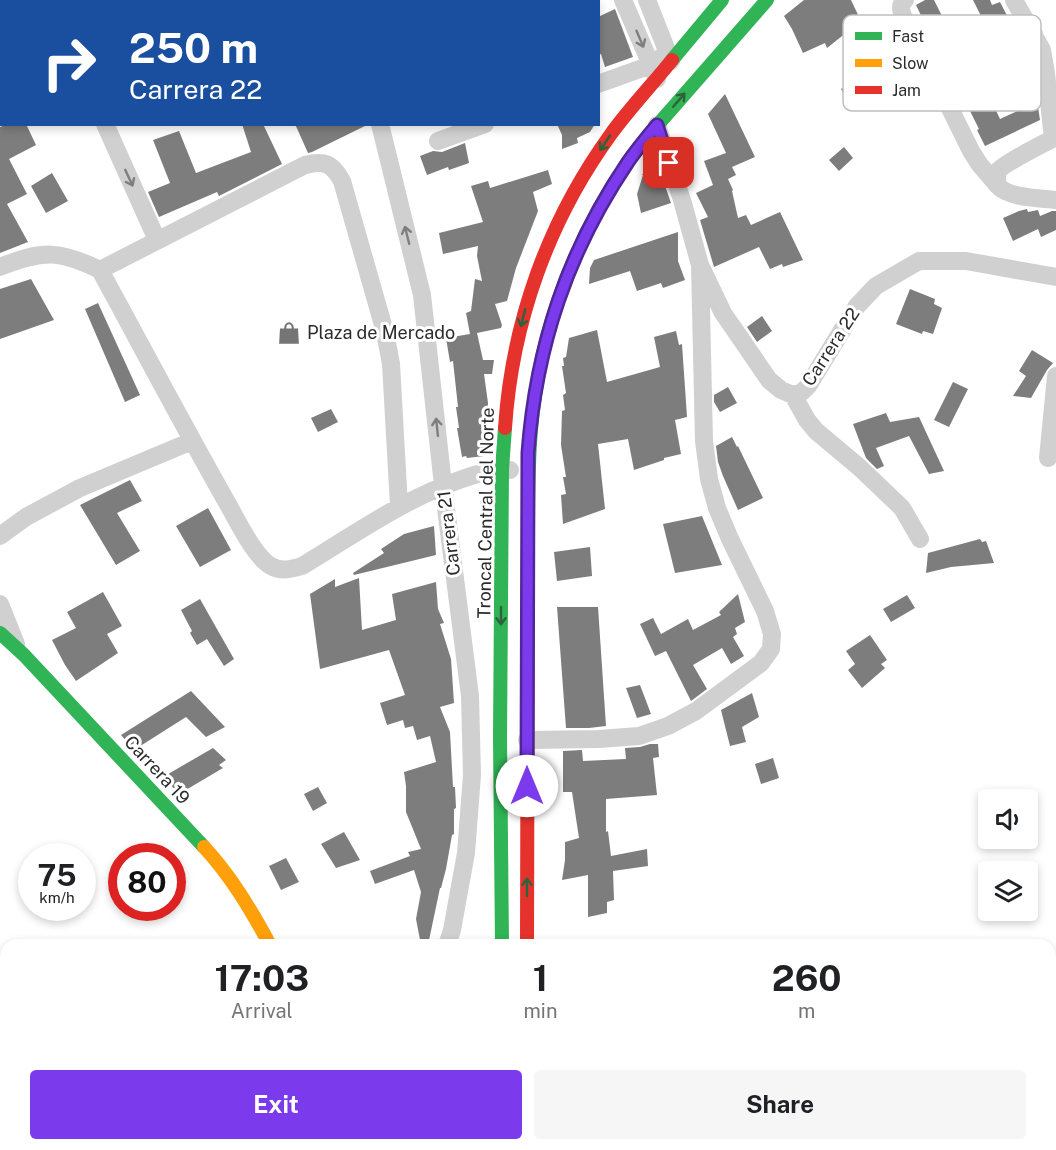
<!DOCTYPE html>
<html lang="en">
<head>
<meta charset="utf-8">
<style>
  :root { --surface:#fff; --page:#f6f6f6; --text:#202124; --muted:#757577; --accent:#7c3aed }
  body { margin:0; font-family:"Public Sans",sans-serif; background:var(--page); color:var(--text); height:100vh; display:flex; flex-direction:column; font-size:22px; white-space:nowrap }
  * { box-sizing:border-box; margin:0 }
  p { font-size:20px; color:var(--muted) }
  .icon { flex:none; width:33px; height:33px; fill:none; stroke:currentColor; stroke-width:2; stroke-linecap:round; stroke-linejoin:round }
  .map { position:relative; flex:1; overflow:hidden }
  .drawer { position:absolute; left:0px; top:939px; width:1056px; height:212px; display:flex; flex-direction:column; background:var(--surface); border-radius:18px 18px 0 0; box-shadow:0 3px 9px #0003 }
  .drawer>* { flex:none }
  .guide { position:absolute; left:0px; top:0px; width:600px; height:126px; box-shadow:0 3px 9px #0003; background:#1a4fa0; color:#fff; overflow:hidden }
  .controls { position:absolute; left:978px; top:789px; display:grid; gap:12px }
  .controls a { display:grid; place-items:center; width:60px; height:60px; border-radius:6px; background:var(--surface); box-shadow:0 3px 9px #0003; font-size:30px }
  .speed { position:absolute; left:18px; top:843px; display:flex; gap:12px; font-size:30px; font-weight:700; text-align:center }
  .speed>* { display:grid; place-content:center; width:78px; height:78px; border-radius:50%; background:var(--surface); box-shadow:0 3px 9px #0003; line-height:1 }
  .speed small { font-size:15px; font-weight:400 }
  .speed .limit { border:9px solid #d22; background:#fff; color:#111 }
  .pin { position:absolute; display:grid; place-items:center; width:51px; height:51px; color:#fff; margin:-26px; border-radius:12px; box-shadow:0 3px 9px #0006 }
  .me { position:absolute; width:66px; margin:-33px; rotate:0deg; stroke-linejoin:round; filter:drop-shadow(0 0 4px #0008) }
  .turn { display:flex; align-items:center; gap:21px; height:126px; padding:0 30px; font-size:27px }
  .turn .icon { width:78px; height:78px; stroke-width:2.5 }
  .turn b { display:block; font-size:42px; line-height:51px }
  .eta { display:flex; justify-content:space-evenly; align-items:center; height:102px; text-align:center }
  .eta b { font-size:36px; font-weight:700; line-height:42px }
  .cta { display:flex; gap:12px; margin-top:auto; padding:12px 30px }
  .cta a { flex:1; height:69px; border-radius:6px; background:var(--accent); color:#fff; font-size:24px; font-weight:700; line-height:69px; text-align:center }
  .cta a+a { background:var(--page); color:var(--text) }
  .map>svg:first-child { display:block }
</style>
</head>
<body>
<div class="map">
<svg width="1056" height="1150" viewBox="0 0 1056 1150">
  <rect width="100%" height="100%" fill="#fff"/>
  <!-- building -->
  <path fill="#7d7d7d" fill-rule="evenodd" d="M804 0H851L861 21 827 48 825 43 803 53 792 29 784 16Z
    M925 0H934L948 28 953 26 961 41 987 28 973 0H990L992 5 1000 2 1015 31 951 62 937 35 948 28 934 35 930 26 927 28 916 5Z
    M615 9 633 57 605 67 601 54 598 55V17Z
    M1028 49 1032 56 1038 101 1030 105 1036 102 1038 107 1040 120 985 146 977 130 979 129 963 97 958 100 952 87ZM1012 74 1028 106 1000 119 985 87Z
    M865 75 877 91 850 106 841 89Z
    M725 94 755 157 732 167 736 175 728 179 733 190 732 191 738 218 746 215 751 225 780 212 803 260 783 267 782 264 770 269 759 247 714 267 700 220 708 217 696 193 713 185 704 161 726 153 708 114Z
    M8 124H26L36 145 9 159 27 194 7 204 28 242 0 253V127Z
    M242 124H263L282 164 219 196 217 192 159 217 148 192 170 183 153 140 179 131 196 173 251 152Z
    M295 124H369L312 152 308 153Z
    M557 124H595L590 132 577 138 578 143 562 149V135Z
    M465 143 469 163 449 170 448 167 427 175 420 156 433 151 442 152Z
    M844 147 853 158 839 171 829 160Z
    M655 157 671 203 641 213 637 194 643 175H642Z
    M548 170 552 184 533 192 538 211 516 268 507 301 495 304 502 325 501 328 477 333 483 360H494L492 374H484L488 403 484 456 467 458 466 456 462 457 457 428H459L456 407H458L453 361 450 362 446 338 470 334 466 313 471 311 475 279 482 281 477 256 478 246 443 254 439 233 483 222 471 186 488 181 490 188Z
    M52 173 68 201 46 213 31 186Z
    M1027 209 1028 212 1038 210 1040 216 1052 211H1056V230L1041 237 1038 229 1013 241 1003 218 1019 211Z
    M678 232V261L685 280 663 288 661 283 637 291 630 271 589 284 590 268 594 260Z
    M31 279 54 320 0 339V289Z
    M910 289 935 299 934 304 942 308 933 334 923 331 922 334 896 324Z
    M98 303 140 395 125 402 85 309Z
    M762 316 772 331 757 342 747 327Z
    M597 330 607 382 660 367 654 337 676 331 679 345 682 344 687 417 675 420 681 454 664 458V460L634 470 628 439 598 444 605 509 563 524 561 495 566 494 563 477H566L561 445 562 411 565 410 563 395 566 393 562 366H564L563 358 566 357 569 338Z
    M1032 350 1053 363 1047 370 1031 398 1013 396 1026 376 1019 371Z
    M953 382 968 389 949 427 934 420Z
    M728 387 737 403 720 412 714 402V395Z
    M331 409 338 422 318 432 311 418Z
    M886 413 890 422 919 417 944 471 929 474 909 436 876 448 884 466 877 469 866 458 853 424Z
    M732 437 737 447 738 446 763 498 738 510 723 476 718 462 716 446Z
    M130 480 142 501 117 513 140 551 116 565 80 505Z
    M208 508 231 550 200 567 176 526Z
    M702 516 722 565 675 573 663 524Z
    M434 526 436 555 354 575 353 573 384 553 381 549 404 534Z
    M980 539 982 542 986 541 994 563 951 567 926 573 928 553Z
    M590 547 592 576 557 581 554 552Z
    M359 578 362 630 396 620 392 594 436 582 438 609 444 623 440 624 451 659 454 703 440 707 450 732 453 787H455L456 808 454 809V834L452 835 446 869 441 888H440L428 945H421L416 919 421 892 414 870 375 884 370 871 410 856 408 852 421 849 406 812V786L404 772 436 762 430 736 417 740 413 726 405 728 403 720 387 725 380 703 405 695 389 650 320 669 310 594 335 579V587Z
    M103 592 122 626 107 634 118 653 76 681 65 665 52 640 76 628 67 612Z
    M738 594 745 622 735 628 737 634 733 637 744 656 731 664 722 648 693 665 707 689 691 701 666 651 655 656 640 624 653 618 661 634 688 619 693 630 721 615 719 612Z
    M907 595 915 608 891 622 883 609Z
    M200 599 234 659 224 666 207 639 197 645 190 633 192 631 181 610Z
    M557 607H598L606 726 589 728H566Z
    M870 635 887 660 881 664 885 668 862 688 848 670 855 664 846 651Z
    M640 685 651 714 637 718 626 688Z
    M191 691 225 727 206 737 186 717 134 750 121 735Z
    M752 693 759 717 742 727 746 742 730 746 721 710Z
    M650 744H658L659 757 653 758 657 795 606 799V832L608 831 611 856 647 849 648 866 613 871 614 900 607 902V913L588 917V875L562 880 565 860V842L579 838 572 792H563V751L582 750 583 761 626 759 625 748 640 747Z
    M213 748 226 760 219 765 223 768 179 794 163 777Z
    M773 758 779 778 761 784 755 764Z
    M318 787 327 803 313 811 304 794Z
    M344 832 360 860 336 868 321 844Z
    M286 858 299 882 281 890 269 866Z"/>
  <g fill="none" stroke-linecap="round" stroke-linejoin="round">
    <!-- street -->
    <path stroke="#d0d0d0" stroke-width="18" d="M48 0V2
      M350 0V2
      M623 0 657 79
      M647 0 671 61
      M905 0C899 5 901 10 903 16L937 82 971 151 980 165 998 186
      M1014 0 1042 50 1046 73 1053 139
      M26 2 28 0
      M0 18 2 17
      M937 82 1034 34
      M598 84 651 65 660 58
      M105 124 157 240
      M380 124 422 295 443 485 470 696 472 775 466 853 452 930 447 945
      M657 125 682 200 700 265 723 313 769 380 781 390 793 395 802 392 808 386 857 306 876 286 919 261H966L1056 277
      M1056 137C1045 143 1004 163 998 171 996 176 997 181 998 186 1009 198 1039 198 1056 200
      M438 141 485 124
      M0 267C43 250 59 250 100 270 142 347 182 423 225 499 235 516 254 557 271 566 281 572 292 569 302 566 355 534 405 498 465 478 480 473 493 469 510 470
      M100 270 305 165C324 160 332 163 342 181L385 332 391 364 399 506
      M793 395 807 420 816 431 859 467 902 508 920 539
      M1048 458 1056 376
      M0 536 26 517 80 488 192 441
      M0 604 16 644
      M527 740 599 739 639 736 668 726 696 711 761 663 771 649 772 634 765 611 730 539 717 508 709 479 704 441 700 265
      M861 1144 864 1150
      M388 1150 389 1144"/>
    <!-- fast -->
    <path stroke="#30b455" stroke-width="14" d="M672 60 722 0
      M528 531C528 497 528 464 531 430 539 333 574 239 630 159 646 137 665 117 683 96 711 64 739 32 767 0
      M0 633 24 655 204 847
      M502 945 500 738 502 469 505 428
      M361 1144 363 1150
      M503 1144V1150
      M527 1144V1150"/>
    <!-- slow -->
    <path stroke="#ff9f0a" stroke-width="14" d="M204 847C231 876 251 910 270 945"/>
    <!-- jam -->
    <path stroke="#e5322d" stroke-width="14" d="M505 428C512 322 548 221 611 134 629 109 652 85 672 60
      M527 945 528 531"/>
    <!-- rail casing -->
    <g stroke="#b8b8b8" stroke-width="7">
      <path id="rail" d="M0 1128 6 1139
        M9 1144 12 1150"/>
    </g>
    <!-- rail -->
    <use href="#rail" stroke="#fff" stroke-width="4.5" stroke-dasharray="14" stroke-linecap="butt"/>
  </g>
  <!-- one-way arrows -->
  <defs><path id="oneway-shaft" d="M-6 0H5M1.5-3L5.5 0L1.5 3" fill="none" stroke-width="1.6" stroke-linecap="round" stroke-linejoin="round" transform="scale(1.5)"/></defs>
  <g stroke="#7e7e7e">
    <use href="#oneway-shaft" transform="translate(640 39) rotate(67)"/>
    <use href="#oneway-shaft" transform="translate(129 178) rotate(65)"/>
    <use href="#oneway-shaft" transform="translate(407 235) rotate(-104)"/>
    <use href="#oneway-shaft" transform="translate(437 427) rotate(-96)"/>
  </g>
  <g stroke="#2d623c">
    <use href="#oneway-shaft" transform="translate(679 100) rotate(-49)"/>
    <use href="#oneway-shaft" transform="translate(605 143) rotate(124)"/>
    <use href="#oneway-shaft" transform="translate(523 318) rotate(104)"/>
    <use href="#oneway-shaft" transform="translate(501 616) rotate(90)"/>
    <use href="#oneway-shaft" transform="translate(527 887) rotate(-90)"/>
  </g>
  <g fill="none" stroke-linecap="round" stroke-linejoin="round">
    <!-- route casing -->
    <g stroke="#51269a" stroke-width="15">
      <path id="route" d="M527 786 528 453C536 345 568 251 628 162 637 149 647 137 657 125L669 163"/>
    </g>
    <!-- route -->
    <use href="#route" stroke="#7c3aed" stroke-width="10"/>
  </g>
  <!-- icons -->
  <defs>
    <g id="shop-bare" transform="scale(1.8)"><path d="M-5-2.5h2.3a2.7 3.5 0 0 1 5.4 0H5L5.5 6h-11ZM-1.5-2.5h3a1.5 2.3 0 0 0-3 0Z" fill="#757575" stroke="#fff" stroke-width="2.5" paint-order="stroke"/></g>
  </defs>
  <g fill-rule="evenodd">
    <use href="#shop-bare" x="289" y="333"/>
  </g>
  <g text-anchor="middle" stroke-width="6" stroke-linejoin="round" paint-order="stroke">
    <!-- poi labels -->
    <g font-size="18" fill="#2b2b2b" stroke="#fff" text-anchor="start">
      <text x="307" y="339">Plaza de Mercado</text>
    </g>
    <!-- street labels -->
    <g font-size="18" fill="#2b2b2b" stroke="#fff">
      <text transform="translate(831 347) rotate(-57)" y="6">Carrera 22</text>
      <text transform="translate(486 513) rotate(-89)" y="6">Troncal Central del Norte</text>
      <text transform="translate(449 533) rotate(-97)" y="6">Carrera 21</text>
      <text transform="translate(157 770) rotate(47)" y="6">Carrera 19</text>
    </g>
  </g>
  <!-- legend -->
  <rect x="843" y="15" width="198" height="96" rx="9" fill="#fff" stroke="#bfbfbf" stroke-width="1.5"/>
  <rect x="855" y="32" width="27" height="8" fill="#30b455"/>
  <rect x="855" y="59" width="27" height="8" fill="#ff9f0a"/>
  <rect x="855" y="86" width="27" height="8" fill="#e5322d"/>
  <g font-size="16" fill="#2b2b2b">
    <text x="892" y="42">Fast</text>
    <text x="892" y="69">Slow</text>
    <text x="892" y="96">Jam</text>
  </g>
</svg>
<div class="controls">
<a><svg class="icon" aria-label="sound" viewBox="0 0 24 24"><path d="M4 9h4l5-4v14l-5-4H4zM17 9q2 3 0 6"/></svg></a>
<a><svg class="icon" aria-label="layers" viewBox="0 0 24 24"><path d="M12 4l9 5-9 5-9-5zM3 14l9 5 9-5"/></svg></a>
</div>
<div class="speed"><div>75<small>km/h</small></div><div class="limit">80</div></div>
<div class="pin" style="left:669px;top:163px;background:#d93025"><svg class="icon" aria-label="arrive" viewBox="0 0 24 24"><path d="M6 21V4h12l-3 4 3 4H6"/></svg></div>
<svg class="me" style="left:527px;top:786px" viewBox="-20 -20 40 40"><circle r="19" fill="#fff"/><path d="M0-13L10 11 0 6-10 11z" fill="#7c3aed"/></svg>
<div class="guide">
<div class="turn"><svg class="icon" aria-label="right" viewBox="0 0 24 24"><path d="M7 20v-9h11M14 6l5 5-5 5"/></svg><div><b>250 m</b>Carrera 22</div></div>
</div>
<section class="drawer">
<div class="eta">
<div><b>17:03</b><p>Arrival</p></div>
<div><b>1</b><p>min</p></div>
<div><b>260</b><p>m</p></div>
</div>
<div class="cta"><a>Exit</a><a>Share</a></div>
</section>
</div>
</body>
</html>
